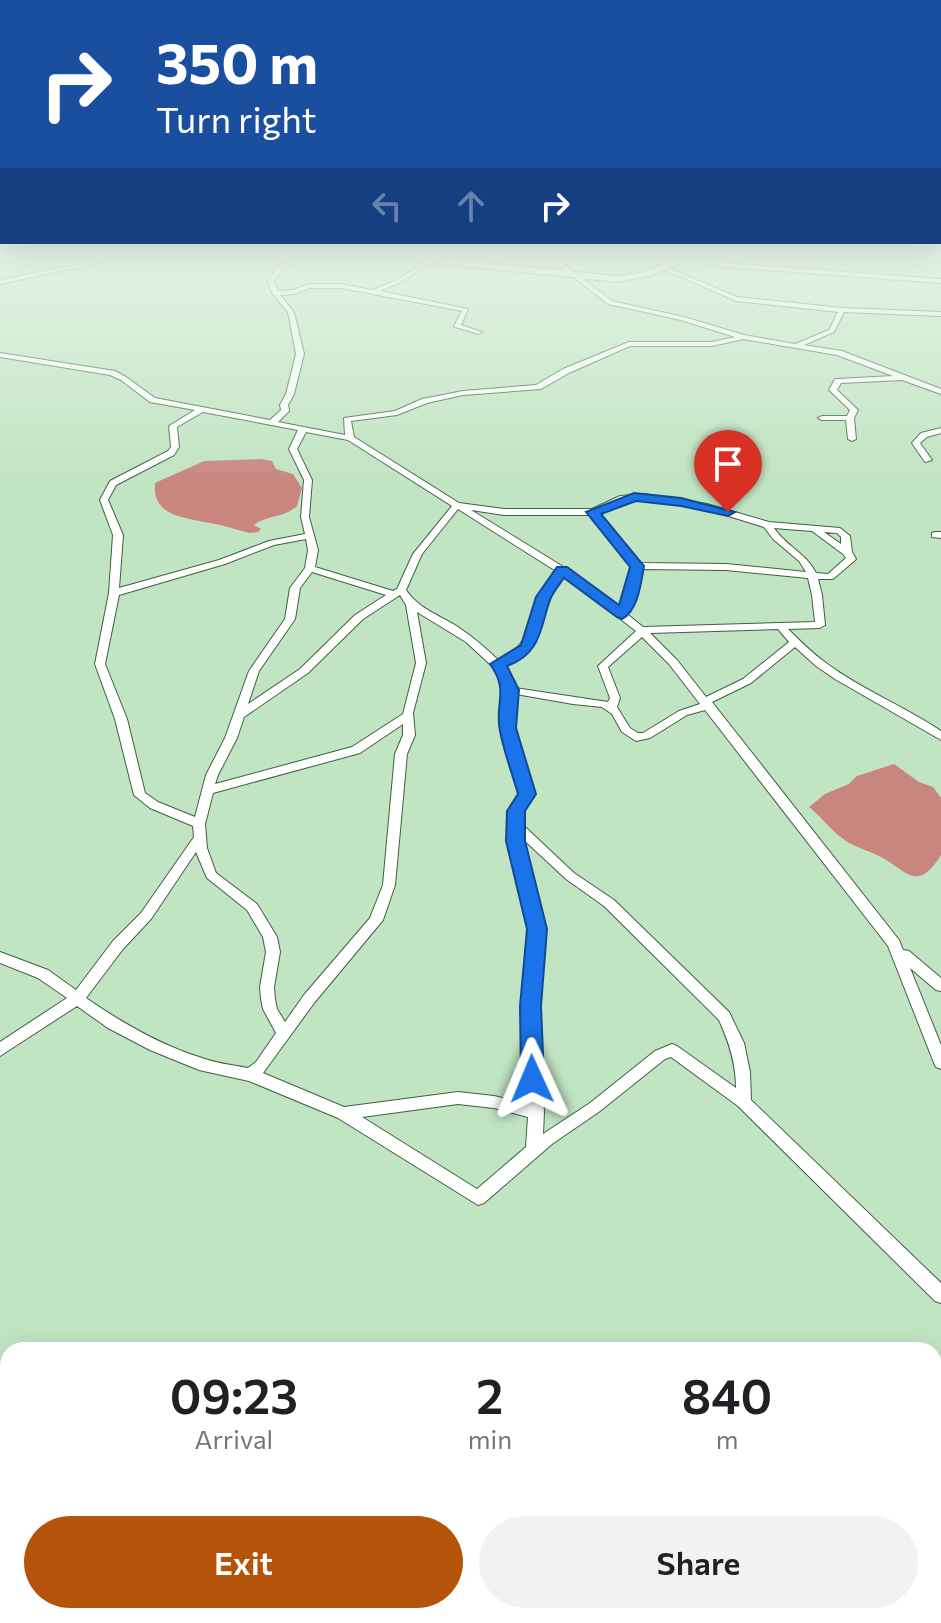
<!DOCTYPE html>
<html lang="en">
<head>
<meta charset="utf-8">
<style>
  :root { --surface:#fff; --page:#f2f2f2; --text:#202124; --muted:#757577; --accent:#b45309 }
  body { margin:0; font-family:Commissioner,sans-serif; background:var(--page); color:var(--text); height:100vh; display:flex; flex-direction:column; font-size:30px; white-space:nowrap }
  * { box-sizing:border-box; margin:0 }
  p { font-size:26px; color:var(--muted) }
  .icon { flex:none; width:44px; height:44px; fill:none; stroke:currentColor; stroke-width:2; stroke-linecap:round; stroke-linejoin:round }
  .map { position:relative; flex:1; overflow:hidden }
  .side { position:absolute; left:0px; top:1342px; width:942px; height:282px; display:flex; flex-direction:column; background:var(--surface); border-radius:24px 24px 0 0; box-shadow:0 8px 32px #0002 }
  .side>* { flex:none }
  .guide { position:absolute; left:0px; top:0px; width:942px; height:244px; box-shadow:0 8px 32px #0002; background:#1a4fa0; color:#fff; overflow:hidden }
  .pin { position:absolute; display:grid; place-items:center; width:68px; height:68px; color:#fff; margin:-82px -34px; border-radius:50% 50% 50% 0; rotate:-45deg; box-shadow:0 0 8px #0007 }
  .pin .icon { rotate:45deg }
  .me { position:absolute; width:88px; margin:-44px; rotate:359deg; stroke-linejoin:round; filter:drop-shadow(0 0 6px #0008) }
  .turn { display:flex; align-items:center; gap:28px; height:168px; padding:0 24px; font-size:36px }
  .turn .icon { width:104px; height:104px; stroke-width:2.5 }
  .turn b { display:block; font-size:56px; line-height:68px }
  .lanes { display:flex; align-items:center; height:76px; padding:0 24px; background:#0003; justify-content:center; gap:40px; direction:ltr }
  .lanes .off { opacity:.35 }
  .eta { display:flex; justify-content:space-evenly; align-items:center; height:136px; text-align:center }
  .eta b { font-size:48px; font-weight:600; line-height:56px }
  .action { display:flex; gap:16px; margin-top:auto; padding:16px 24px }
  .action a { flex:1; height:92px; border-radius:48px; background:var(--accent); color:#fff; font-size:32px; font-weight:600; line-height:92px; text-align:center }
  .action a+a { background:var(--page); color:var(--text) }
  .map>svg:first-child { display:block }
</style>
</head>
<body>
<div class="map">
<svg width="941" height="1623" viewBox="0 0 941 1623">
  <rect width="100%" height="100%" fill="#c1e4c2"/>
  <!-- forest -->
  <path fill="#c8867f" d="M261 459 272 461 276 469 293 474 302 488 297 506C284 518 266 515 254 525L261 529 258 532 249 533C235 529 219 524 204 522 180 517 152 514 155 483L204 461Z
    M894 764 919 782 933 787 941 798V855C917 894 906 870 881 857 870 851 857 848 846 841 832 832 822 817 809 807L825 794 849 784 857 776Z"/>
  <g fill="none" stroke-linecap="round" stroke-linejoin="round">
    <!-- minor casing -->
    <g stroke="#415f43" stroke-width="2">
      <path id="minor" d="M124 255H135L0 284V280Z
        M304 255H312L282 268 274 282 278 291 293 290 309 284H341L372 290 397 280 436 255H443L401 282 380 291 468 309 461 325 482 332 479 334 455 327 454 326 462 311 341 288H310L294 294 280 295 294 312 304 354 294 394 288 405 289 411 278 422 345 435 344 418 395 411 422 399 463 391 536 385 563 369 629 342H712L735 337 681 320 608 304 545 255H552L612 301 684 317 744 335 795 344 829 330 838 312 736 301 661 268 666 267 737 297 842 308 941 312V316L844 312 834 332 804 345 842 351 941 389V394L902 380 841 383 837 390 858 410 854 418 856 439 852 441 848 439 846 420H822L818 418 822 416H847L850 410 829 390 835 379H838L893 376 837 355 743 339 712 346H630L569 373 541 389 463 395 427 403 397 415 351 421 354 437 459 503 504 509H592L620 496 644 494 707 504 769 522 840 528 850 536 852 552 856 559 854 561 833 579H818L822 595 825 625 820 628 788 629C800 641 812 653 826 663 862 690 904 706 941 731V740L835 679 816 666 795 647 751 683 712 702 899 940 903 950 909 951 941 978V991L936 990 910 968 941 1045V1069L936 1067 934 1063 888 946 705 710 687 715 650 738 636 741 622 732 612 714 602 707 573 704 516 694 512 722 533 794 522 811 523 825 574 873 614 900 729 1012 744 1043 750 1072 751 1100 941 1283V1303L935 1301 738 1106 671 1057 665 1059 600 1111 552 1144 484 1203 478 1205 338 1118 249 1081 199 1070 150 1050 108 1028 77 1006 0 1056V1042L67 998 38 978 0 963V952L48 970 76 990 113 941 141 913 194 837 193 826 150 808 134 795 115 719 95 664 109 593 113 535 100 500 110 481 168 451 171 447 169 426 195 410 150 402 121 380 110 375 0 357V353L115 371 126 377 155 398 270 420 281 410 280 405 286 394 296 354 288 312 272 293 268 282 278 266ZM203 412 298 430 289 449 304 480 301 517 305 534 269 541 219 560 119 588 123 535 108 500 116 485 174 455 179 447 177 427ZM306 432 348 440 452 506 413 554 397 589 393 591 315 567 318 550 309 517 312 480 297 449ZM644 500 706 509 764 527 773 539 799 561 806 572 726 564 640 563 598 513 625 501ZM458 509 556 571C530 601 538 645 498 660 486 648 473 637 458 627 439 615 419 609 406 590L422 554ZM471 510 504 515H590L632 566 627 592 620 608 565 568ZM774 528 812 531 843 554 846 558 828 574 816 573C806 553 786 546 774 528ZM824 532 837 533 841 537V544ZM306 539 308 550 305 568 290 588 285 619 249 671 225 738 206 775 195 817 158 802 145 793 127 719 105 664 119 595 225 564 274 545ZM641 569 726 570 808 578 812 595 815 622 643 627 627 614 637 592ZM312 572 386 595 355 615 300 669 248 704 259 671 295 619 300 588ZM563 575 636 631 598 666 610 698 608 702 515 688 503 666C551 647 535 608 563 575ZM400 595 406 605 416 663 403 714 352 747 215 784 218 775 237 738 244 717 308 673 363 619ZM417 612 466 642 492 666 500 677 506 690 500 722 521 794 510 811 511 847 530 929 524 1006 528 1104 494 1096 458 1092 344 1107 263 1073 314 1003 383 920 395 885 407 754 415 735 413 713 426 663ZM778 629 789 642 743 679 706 697 677 660 650 633ZM642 637 669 664 700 704 679 711 643 733H638L630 728 617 707 620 698 608 667ZM403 724V735L395 754 383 885 370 918 304 995 285 1022 277 1009 275 999 274 987 280 952 277 937 257 904 216 873 207 848 205 824 213 793 360 753ZM523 839 566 879 604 906 719 1020C729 1042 736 1063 736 1088L677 1046 672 1044 655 1051 590 1103 543 1134 544 1112 538 1006 544 929 523 847ZM196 852 207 878 247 910 263 937 266 952 260 987 261 999 263 1009 276 1033 256 1062 248 1068C232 1065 214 1063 199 1057 158 1044 121 1022 86 998L123 949 151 919ZM458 1104 494 1108 528 1117 526 1147 477 1189 362 1117Z
        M686 255 724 263 941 279V283L724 267 684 258Z
        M941 428V433L927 437 920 443 932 460 925 462 912 443 921 433Z
        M935 532H941V538L932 537V533Z
        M934 1426 941 1427V1445L934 1444Z
        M19 1616H46L43 1623H16Z
        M174 1616H194V1623H174Z
        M784 1616H805L808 1623H787Z"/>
    </g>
    <!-- primary casing -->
    <g stroke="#415f43" stroke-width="2">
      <path id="primary" d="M385 255H410L617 276 645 272 683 255H695L650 276 617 282 389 258Z"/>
    </g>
    <!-- minor -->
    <use href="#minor" fill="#fff" fill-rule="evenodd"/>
    <!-- primary -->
    <use href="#primary" fill="#fff" fill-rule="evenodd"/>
  </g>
  <!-- sky -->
  <linearGradient id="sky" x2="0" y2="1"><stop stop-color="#8e9dce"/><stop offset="0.53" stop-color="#e3f3e4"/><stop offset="1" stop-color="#e3f3e4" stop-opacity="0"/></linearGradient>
  <rect width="941" height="482" fill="url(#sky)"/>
  <!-- route -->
  <path fill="#1a73e8" stroke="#114b97" stroke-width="2" d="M634 493 681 498 735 512 728 516 681 506 636 501 601 514 644 566C641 583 638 611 622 619L617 617 564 578C559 585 553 592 550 600 540 628 541 654 507 666L519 690 516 728 536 794 525 811V841L547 929 541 1006 544 1079 540 1086 532 1088 524 1086 521 1079 520 1006 527 929 506 841 507 811 518 794C512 773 504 752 500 731 494 703 510 692 490 664L521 645 536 597 557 567H567L619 605 630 567 586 512Z"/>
</svg>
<div class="pin" style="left:728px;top:512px;background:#d93025"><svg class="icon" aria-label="arrive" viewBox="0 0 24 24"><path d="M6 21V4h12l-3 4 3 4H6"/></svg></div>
<svg class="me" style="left:532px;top:1079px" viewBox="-20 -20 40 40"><path d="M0-17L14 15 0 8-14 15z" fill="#1a73e8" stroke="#fff" stroke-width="4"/></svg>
<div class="guide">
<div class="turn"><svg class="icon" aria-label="right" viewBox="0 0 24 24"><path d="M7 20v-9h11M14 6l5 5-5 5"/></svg><div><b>350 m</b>Turn right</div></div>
<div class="lanes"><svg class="icon off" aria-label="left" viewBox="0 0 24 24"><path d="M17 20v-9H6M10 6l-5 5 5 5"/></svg><svg class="icon off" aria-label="ahead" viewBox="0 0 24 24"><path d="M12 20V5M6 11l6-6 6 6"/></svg><svg class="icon" aria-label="right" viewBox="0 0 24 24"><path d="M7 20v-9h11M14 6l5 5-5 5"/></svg></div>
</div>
<section class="side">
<div class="eta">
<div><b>09:23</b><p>Arrival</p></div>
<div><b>2</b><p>min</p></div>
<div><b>840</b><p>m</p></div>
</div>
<div class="action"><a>Exit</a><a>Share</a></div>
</section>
</div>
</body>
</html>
